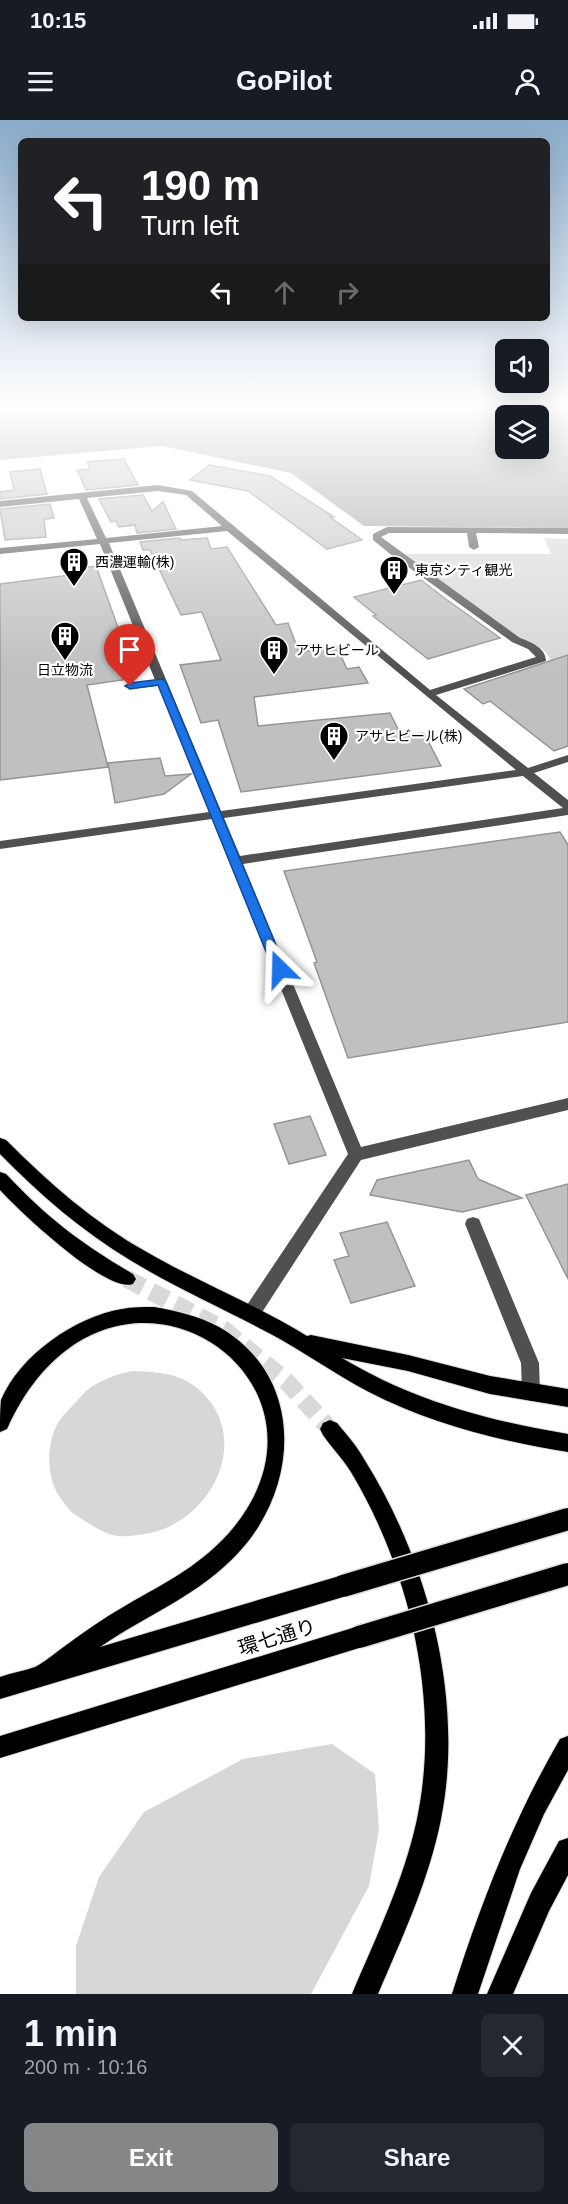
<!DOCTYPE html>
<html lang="en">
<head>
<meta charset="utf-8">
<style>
  :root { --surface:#171b24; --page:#242831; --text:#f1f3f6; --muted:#9ea1a6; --accent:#858687 }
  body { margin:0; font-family:Helvetica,"Noto Sans JP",sans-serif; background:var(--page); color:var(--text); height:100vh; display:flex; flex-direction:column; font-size:22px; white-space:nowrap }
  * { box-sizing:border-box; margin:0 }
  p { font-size:20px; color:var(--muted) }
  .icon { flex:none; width:33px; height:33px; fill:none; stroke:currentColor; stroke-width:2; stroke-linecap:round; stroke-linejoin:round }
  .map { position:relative; height:1874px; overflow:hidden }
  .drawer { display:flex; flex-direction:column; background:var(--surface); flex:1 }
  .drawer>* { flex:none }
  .hud { position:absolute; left:18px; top:18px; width:532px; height:183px; border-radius:9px; box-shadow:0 6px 24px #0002; background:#202124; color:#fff; overflow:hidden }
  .fabs { position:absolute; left:495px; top:219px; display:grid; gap:12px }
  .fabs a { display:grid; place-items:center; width:54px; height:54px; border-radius:9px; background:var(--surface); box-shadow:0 6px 24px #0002; font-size:30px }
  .pin { position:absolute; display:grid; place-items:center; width:51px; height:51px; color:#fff; margin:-62px -26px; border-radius:50% 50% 50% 0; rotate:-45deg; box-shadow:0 0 6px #0007 }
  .pin .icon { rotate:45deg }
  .me { position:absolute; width:66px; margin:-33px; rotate:338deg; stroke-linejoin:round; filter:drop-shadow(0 0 4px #0008) }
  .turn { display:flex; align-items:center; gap:21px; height:126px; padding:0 24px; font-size:27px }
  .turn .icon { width:78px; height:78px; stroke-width:2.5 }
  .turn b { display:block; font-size:42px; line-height:51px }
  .lanes { display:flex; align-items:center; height:57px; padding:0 24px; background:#0003; justify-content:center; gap:30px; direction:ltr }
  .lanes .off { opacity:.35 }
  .round { display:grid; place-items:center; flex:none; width:63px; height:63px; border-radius:9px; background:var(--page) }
  .head { display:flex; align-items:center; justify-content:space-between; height:102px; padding:0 24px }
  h1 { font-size:36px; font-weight:700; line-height:45px }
  .action { display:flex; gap:12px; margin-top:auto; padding:12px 24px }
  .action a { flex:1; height:69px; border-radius:9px; background:var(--accent); color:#fff; font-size:24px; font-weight:700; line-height:69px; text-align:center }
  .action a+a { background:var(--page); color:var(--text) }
  .status { display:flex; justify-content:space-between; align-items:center; height:42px; padding:0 30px; background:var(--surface); direction:ltr }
  .status svg { height:16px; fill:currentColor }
  header { display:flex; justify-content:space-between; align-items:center; height:78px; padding:0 24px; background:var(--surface); font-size:27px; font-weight:700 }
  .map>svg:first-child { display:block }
</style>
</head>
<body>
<div class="status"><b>10:15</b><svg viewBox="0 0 49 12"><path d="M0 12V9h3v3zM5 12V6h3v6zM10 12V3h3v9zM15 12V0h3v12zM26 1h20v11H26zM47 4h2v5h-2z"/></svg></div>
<header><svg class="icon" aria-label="menu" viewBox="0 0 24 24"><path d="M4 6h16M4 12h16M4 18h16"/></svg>GoPilot<svg class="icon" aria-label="person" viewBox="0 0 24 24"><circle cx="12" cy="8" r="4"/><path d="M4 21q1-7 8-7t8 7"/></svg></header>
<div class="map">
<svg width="568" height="1874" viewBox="0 0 568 1874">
  <rect width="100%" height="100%" fill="#fff"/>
  <!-- green -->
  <path fill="#d7d7d7" d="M544 418 568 419V561L544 543 550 540C546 527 533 524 521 520L405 434H551Z
    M132 1251C153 1252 175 1252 193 1265 257 1312 214 1403 145 1414 133 1416 120 1418 109 1414 98 1410 87 1402 77 1396 69 1391 65 1384 59 1376 46 1356 46 1322 59 1301 63 1295 69 1290 74 1284 79 1279 84 1272 90 1268 103 1259 117 1254 132 1251Z
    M332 1624 375 1654 379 1710 369 1766 311 1874H76V1826L99 1757 144 1692 243 1639Z"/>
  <!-- water -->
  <path fill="#9e9e9e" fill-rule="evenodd" d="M26 287H568V408L364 406 291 353 162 326 0 340V289ZM506 296H538V328H506Z"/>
  <!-- building -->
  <path fill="#c0c0c0" stroke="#949494" stroke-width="1.5" d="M124 339 138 365 86 370 77 350 90 349 87 342Z
    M209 345 270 356 334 397H330L362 420 327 429 248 371 190 360Z
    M40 349 47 374 0 379V372L14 370 10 352Z
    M143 375 152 391 163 382 176 409 137 413 135 405 119 407 116 401 111 402 99 379Z
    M50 384 54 398 44 399 46 417 5 420 0 389Z
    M180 418 181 420 207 418 211 429 227 427 276 505 288 503 299 532 337 527 347 549 359 547 368 563 254 577 258 606 390 593 401 615 424 613 441 646 241 672 218 600 201 603 180 545 221 540 202 492 181 495 150 430H143L140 422Z
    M96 446 136 558 87 565 108 647 0 660V464L78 454 75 449Z
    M421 460 443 477 500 518 428 539 373 496 376 495 354 477Z
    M568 535V626L554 631 490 581 483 584 464 569Z
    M160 638 165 656 191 654 164 674 115 683 108 643Z
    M560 712 568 725V902L348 938 314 843 317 842 284 751Z
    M310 996 326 1035 289 1044 274 1004Z
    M469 1040 478 1059 522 1078 462 1092 370 1075 377 1060Z
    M568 1064V1159L526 1075Z
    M387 1102 415 1166 351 1183 334 1140 349 1136 340 1113Z"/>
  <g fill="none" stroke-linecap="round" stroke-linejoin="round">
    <!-- major-tunnel -->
    <path stroke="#d9d9d9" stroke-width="18" stroke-dasharray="18 9" stroke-linecap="butt" d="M127 1159 223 1209 287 1262 330 1309"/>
    <!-- major casing -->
    <g stroke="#dbdbdb" stroke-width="2">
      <path id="major" d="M0 1018 6 1020C48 1062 93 1102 145 1131 198 1162 255 1184 307 1216L311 1215 408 1235 490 1256 568 1269V1287L490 1274 408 1251 342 1238C412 1280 488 1301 568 1314V1332C500 1321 431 1304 369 1272 334 1254 302 1230 267 1212 222 1188 174 1167 130 1140 82 1111 39 1074 0 1034Z
        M0 1052 6 1054C47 1098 82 1124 133 1154L136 1159 133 1164C107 1174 19 1091 0 1070Z
        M154 1187C177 1191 199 1196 219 1207 305 1256 300 1366 239 1432 200 1475 146 1495 100 1527L343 1455 350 1459 354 1466 350 1473 343 1477 0 1579V1557C11 1553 24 1551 35 1547 45 1542 55 1533 65 1526 84 1512 104 1498 125 1486 166 1462 203 1445 234 1407 358 1253 106 1091 7 1309L0 1312C0 1303 0 1289 1 1280 20 1235 75 1197 122 1189 132 1187 144 1187 154 1187Z
        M330 1300 337 1303C346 1314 357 1326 364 1339 428 1441 465 1579 441 1699 429 1760 402 1818 378 1874H352C376 1817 404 1760 417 1699 441 1584 411 1452 351 1352 343 1339 332 1328 323 1315L320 1309 323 1303Z
        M359 1506 367 1509 370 1517 367 1525 359 1528 0 1638V1616Z
        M568 1616V1650L544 1694 520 1749 478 1874H452C480 1785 513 1700 560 1619Z
        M568 1718V1755L549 1791 513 1874H487L531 1773 559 1721Z"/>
    </g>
    <!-- minor -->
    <path fill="#505050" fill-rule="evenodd" d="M158 365 192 371 430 570 536 537 528 529 512 522 389 433 373 420V414L387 407 568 408V414L476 413 479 427 474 430 469 427 467 413H389L381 417 520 518C531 522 546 528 546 541L436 575 528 648 568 635V642L534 653 568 680V695L243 744 361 1027 568 978V990L361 1040 257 1200 251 1202 245 1200 242 1194 245 1188 348 1034 212 699 0 729V721L209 692 158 566 130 569 125 566 130 563 155 560 100 424 0 434V428L97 419 79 379 0 387V381ZM158 371 186 375 222 406 106 418 87 378ZM227 411 516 650 221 691 109 423ZM523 656 563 688 240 736 224 698Z
      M473 1097 479 1099 481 1104 539 1243 540 1272 538 1278 531 1281 524 1278 522 1272 521 1243 465 1104 467 1099Z"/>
    <!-- major -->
    <use href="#major" fill="#000" fill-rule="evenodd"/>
    <!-- major-bridge casing -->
    <g stroke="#dbdbdb" stroke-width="25" stroke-linecap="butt">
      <path id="major-bridge" d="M343 1466 568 1399
        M359 1517 568 1454"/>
    </g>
    <!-- major-bridge -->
    <use href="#major-bridge" stroke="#000" stroke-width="22"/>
  </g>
  <!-- sky -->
  <linearGradient id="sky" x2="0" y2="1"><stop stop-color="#8aabca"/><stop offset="0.52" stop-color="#fff"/><stop offset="1" stop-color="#fff" stop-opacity="0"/></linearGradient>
  <rect width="568" height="549" fill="url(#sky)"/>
  <!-- route -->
  <path fill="#1a73e8" stroke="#114b97" stroke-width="1.5" d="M162 559 166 562 286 849 284 852H275L273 849 158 565 130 569 125 566 130 563Z"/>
  <!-- icons -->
  <defs>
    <g id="building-pin" transform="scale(1.5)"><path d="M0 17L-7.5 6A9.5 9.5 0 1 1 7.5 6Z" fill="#000" stroke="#fff"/><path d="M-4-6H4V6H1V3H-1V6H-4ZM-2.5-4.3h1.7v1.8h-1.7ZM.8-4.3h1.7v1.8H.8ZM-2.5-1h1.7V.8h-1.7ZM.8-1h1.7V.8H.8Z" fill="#fff"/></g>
  </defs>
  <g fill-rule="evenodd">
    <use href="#building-pin" x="74" y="442"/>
    <use href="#building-pin" x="394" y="450"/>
    <use href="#building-pin" x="65" y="516"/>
    <use href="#building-pin" x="274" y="530"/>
    <use href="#building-pin" x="334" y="616"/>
  </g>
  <g text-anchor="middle" stroke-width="4.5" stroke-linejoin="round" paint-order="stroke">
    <!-- far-poi labels -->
    <g font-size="14" fill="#000" stroke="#fff" text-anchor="start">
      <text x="95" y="447">西濃運輸(株)</text>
      <text x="415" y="455">東京シティ観光</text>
      <text x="295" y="535">アサヒビール</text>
      <text x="65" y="555" text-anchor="middle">日立物流</text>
      <text x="355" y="621">アサヒビール(株)</text>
    </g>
    <!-- near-street labels -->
    <g font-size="20" fill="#000" stroke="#fff">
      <text transform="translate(277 1517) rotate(-17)" y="7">環七通り</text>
    </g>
  </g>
</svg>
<div class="fabs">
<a><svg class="icon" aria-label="sound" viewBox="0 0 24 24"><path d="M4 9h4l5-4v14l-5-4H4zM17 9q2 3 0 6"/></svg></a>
<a><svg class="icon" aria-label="layers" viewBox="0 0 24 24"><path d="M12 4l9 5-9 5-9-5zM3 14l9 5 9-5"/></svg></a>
</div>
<div class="pin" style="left:130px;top:566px;background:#d93025"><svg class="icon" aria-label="arrive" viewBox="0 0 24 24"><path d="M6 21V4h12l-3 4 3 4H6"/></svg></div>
<svg class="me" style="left:280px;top:849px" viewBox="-20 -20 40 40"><path d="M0-17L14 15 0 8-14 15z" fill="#1a73e8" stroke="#fff" stroke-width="4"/></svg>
<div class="hud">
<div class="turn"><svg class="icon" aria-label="left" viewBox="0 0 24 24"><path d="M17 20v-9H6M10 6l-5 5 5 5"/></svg><div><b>190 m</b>Turn left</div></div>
<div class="lanes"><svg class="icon" aria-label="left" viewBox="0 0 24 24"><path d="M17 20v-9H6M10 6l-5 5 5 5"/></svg><svg class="icon off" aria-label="ahead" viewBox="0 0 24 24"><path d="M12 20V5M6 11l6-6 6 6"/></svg><svg class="icon off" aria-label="right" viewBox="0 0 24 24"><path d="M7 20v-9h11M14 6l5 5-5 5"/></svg></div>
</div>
</div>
<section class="drawer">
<div class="head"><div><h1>1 min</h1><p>200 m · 10:16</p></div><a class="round"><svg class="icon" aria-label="close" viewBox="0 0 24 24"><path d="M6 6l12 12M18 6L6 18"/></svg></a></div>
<div class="action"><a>Exit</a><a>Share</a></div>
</section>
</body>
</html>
